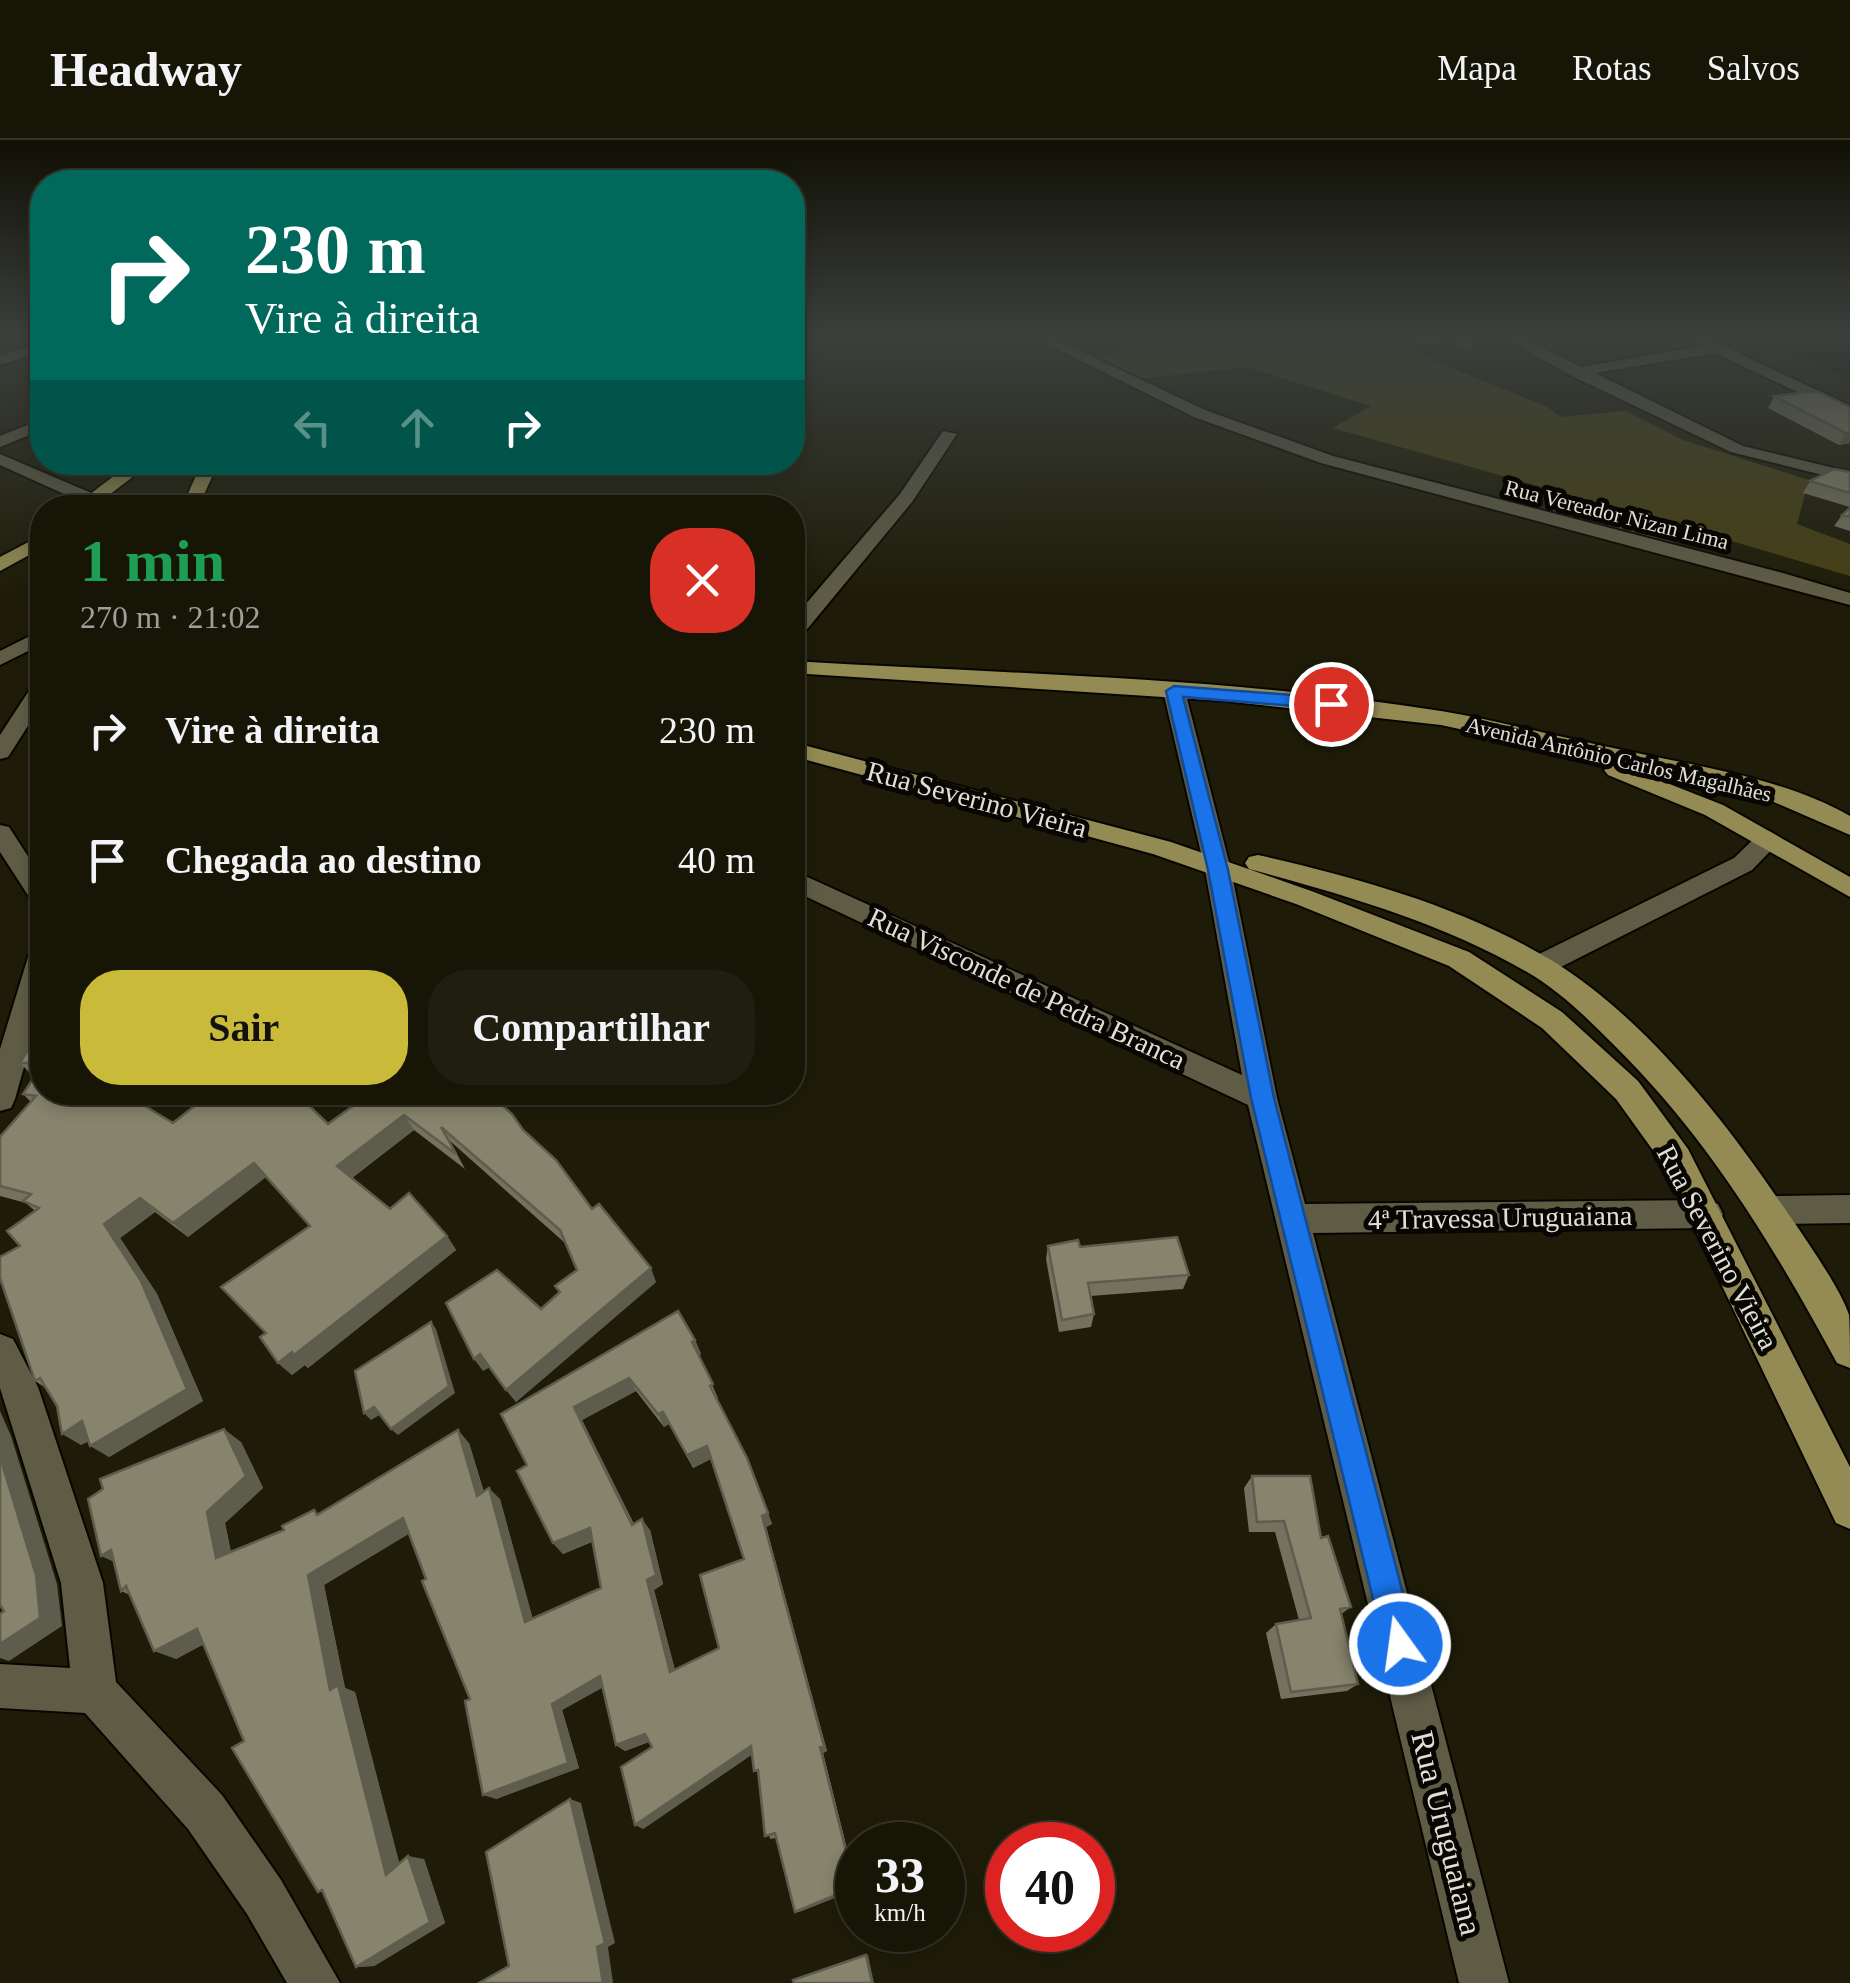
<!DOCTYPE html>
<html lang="pt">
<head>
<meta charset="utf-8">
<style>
  :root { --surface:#161506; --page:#1f1e10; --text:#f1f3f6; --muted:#9e9f9b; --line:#353428; --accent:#caba39 }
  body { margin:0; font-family:Georgia,serif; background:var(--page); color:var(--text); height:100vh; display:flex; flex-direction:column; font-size:38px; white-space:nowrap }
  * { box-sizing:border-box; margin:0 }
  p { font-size:32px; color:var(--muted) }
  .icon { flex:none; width:55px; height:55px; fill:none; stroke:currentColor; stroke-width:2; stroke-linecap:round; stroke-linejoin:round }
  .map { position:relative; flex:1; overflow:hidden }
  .drawer { position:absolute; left:30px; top:355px; width:775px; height:610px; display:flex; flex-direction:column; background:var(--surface); border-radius:40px; box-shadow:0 5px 15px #0003,0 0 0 2px var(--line) }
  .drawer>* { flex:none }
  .guide { position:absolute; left:30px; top:30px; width:775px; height:305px; border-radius:40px; box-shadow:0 5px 15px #0003,0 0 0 2px var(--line); background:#00695c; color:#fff; overflow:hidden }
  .speed { position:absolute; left:835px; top:1682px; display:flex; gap:20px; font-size:50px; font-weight:700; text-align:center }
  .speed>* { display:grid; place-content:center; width:130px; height:130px; border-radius:50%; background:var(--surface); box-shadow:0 5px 15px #0003,0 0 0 2px var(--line); line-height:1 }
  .speed small { font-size:25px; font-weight:400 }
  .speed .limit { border:15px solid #d22; background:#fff; color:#111 }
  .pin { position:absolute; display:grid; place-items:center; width:85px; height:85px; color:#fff; margin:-42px; border:5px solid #fff; border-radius:50%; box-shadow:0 2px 10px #0007 }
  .me { position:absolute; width:110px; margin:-55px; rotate:346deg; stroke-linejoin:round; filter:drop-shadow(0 0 8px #0008) }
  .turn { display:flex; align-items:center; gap:35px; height:210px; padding:0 50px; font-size:45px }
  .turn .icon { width:130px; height:130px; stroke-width:2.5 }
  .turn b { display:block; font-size:70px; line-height:85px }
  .lanes { display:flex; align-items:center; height:95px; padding:0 50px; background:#0003; justify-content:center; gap:50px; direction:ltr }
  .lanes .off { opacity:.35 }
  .round { display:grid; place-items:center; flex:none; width:105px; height:105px; border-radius:40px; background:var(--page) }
  .summary { display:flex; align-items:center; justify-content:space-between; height:170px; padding:0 50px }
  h1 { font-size:60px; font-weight:800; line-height:75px; color:#1e9e55 }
  .primary-button { display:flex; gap:20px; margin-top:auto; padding:20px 50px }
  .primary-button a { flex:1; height:115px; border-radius:40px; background:var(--accent); color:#111; font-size:40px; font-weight:800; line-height:115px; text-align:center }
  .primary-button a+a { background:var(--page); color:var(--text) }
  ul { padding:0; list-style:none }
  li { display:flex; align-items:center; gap:30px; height:130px; padding:0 50px }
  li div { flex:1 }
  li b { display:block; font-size:38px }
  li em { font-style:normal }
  header { display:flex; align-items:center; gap:60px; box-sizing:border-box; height:140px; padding:0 50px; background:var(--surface); border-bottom:2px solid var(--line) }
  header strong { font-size:48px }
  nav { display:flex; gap:55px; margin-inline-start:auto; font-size:35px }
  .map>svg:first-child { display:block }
</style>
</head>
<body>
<header>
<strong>Headway</strong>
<nav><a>Mapa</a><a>Rotas</a><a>Salvos</a></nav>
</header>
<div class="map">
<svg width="1850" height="1843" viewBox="0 0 1850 1843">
  <rect width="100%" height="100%" fill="#1e1c08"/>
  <!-- forest -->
  <path fill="#464014" d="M1165 197H1390L1436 222 1546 266 1561 277 1625 271 1683 300 1809 340 1797 384 1850 404V436L1684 387 1670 407 1546 374 1570 355 1333 288 1371 266 1247 227 1137 239 1095 220Z"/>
  <!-- water -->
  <path fill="#0b0200" d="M1756 197H1850V239Z"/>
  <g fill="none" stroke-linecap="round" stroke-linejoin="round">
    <!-- minor casing -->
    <g stroke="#080600" stroke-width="4">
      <path id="minor" d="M1033 197H1051L1205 270 1333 316 1783 433 1850 453V465L1321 323 1194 277Z
        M1503 197H1521L1581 227 1702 206 1687 197H1705L1850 266V277L1715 213 1595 233 1743 306 1850 332V342L1731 312 1570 235Z
        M42 202V211L0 225V216Z
        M42 279V290L0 307V296Z
        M943 291 957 294 912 362 799 499 792 501V480L900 354Z
        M0 314 96 355 99 359 84 363 0 325Z
        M42 490V504L0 525V511Z
        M42 542V564L8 617 0 619V595L34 543Z
        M1174 544 1185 551 1231 730 1277 958 1305 1064 1706 1060 1718 1064 1723 1074 1718 1084 1706 1088 1313 1093 1509 1843H1459L1248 965 792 750V730L1242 935 1205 730 1163 551Z
        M0 685 9 687 42 738V766L33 763 0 712Z
        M1769 691 1782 699 1752 730 1549 833H1529L1525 826 1529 819 1734 718 1760 693Z
        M42 807V864L15 959 11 968 0 971V909L28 817 32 810Z
        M1850 1055V1083L1771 1084 1759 1080 1754 1070 1759 1060 1771 1056Z
        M0 1194 13 1199 38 1247 103 1443 116 1542 222 1655 281 1740 340 1843H287L247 1774 188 1689 85 1573 0 1568V1524L70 1528 61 1443 0 1248Z"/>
    </g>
    <!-- major casing -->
    <g stroke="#080600" stroke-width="4">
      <path id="major" d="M132 322H152L92 368H72Z
        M202 322H219L200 363 182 368H152L187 356Z
        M42 395V408L0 431V417Z
        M792 521C1008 534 1228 537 1441 571 1500 581 1559 597 1618 609 1694 626 1782 637 1850 676V695L1767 659 1616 623 1723 665 1850 737V757L1705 675 1608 635 1604 630 1616 623 1441 585 1225 561 792 533Z
        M792 602 1171 702 1314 752 1469 812 1562 872 1638 941 1688 1009 1850 1327V1389L1836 1383 1665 1027 1616 959 1542 888 1449 826 1296 764 1153 714 792 616Z
        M1258 715C1359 738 1467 768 1556 823 1643 878 1721 975 1778 1059 1796 1085 1841 1148 1849 1175 1850 1190 1850 1213 1850 1228L1837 1223C1774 1107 1709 999 1615 906 1588 879 1560 851 1527 832 1440 782 1345 755 1249 729L1245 723 1249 717Z"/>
    </g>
    <!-- minor -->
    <use href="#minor" fill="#5f5c46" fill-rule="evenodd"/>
    <!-- major -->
    <use href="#major" fill="#938b53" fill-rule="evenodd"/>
  </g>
  <!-- wall -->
  <path fill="#74725e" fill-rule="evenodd" d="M1410 197H1477L1470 211 1451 201 1417 203Z
    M1774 256 1850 267V303L1839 305 1768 268Z
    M1850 332V367L1803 353 1810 341Z
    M1850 368V391L1834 386 1842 375Z
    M42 886V952L173 983 328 984 372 952 523 990 656 1142 516 1262 489 1227 483 1231 559 1153 555 1146 577 1130 565 1103 450 1001 465 1029 414 990 352 1038 390 1069 447 1096 456 1110 308 1228 305 1225 292 1235 278 1223 266 1193 310 1086 266 1037 188 1097 155 1072 120 1098 157 1154 203 1261 109 1317 89 1301 81 1305 46 1248 35 1241 20 1106 35 1071 26 1063 0 1056V997L31 962 23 954 34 937 20 923Z
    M1048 1106 1080 1107 1189 1135 1183 1149 1090 1156 1094 1174 1091 1187 1059 1192 1046 1119Z
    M695 1200 701 1214 699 1215 718 1258H717L747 1318 772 1384 766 1387 827 1611 823 1613 857 1749 799 1772H795L776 1698 770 1699 759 1636 752 1614 643 1689 652 1607 649 1602 625 1611 616 1605 603 1547 562 1570 579 1628 496 1659 470 1559 409 1393 324 1445 345 1548 355 1552 399 1724 424 1719 445 1783 374 1826 356 1827 324 1753 244 1601 204 1504 176 1519 130 1455 121 1451 241 1302 263 1348 225 1383 231 1412 284 1390 469 1303 484 1352 500 1359 532 1478 601 1448 592 1402 563 1414 553 1403 527 1325 501 1274ZM636 1251 664 1287 669 1284 693 1328 711 1319 744 1419 719 1508 675 1530 654 1450 663 1444 650 1390 634 1384 582 1280Z
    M1252 1336 1321 1398 1351 1467 1341 1474 1358 1544 1347 1551 1281 1559 1266 1493 1276 1484 1299 1480 1275 1392H1249L1244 1348Z"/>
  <!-- shaded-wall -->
  <path fill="#5e5c4c" d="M1846 293H1850V303L1839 305Z
    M404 975 414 990 348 1040 337 1026Z
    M254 1023 266 1037 188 1097 173 1083Z
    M140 1058 155 1072 120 1098 157 1154 203 1261 109 1317 90 1306 104 1084Z
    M447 1096 456 1110 308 1228 305 1225 292 1235 278 1223Z
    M651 1128 656 1142 516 1262 506 1250Z
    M431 1182 436 1189 455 1253 398 1295 391 1289Z
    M695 1200 701 1214 698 1216 692 1202Z
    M480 1214 490 1227 483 1231 474 1219Z
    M629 1238 636 1251 582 1280 639 1396 632 1385 574 1267Z
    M374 1267 381 1274 371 1280 364 1273Z
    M0 1271 11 1296 57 1444 62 1486 9 1521 0 1518V1504L36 1435 0 1317Z
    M663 1272 669 1284 664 1287 658 1274Z
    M82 1281 101 1293 81 1305 62 1294Z
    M224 1289 241 1302 263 1348 225 1383 234 1428 216 1418 207 1372Z
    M458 1290 469 1303 488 1367 477 1356Z
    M707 1306 712 1318 693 1328 687 1315Z
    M489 1348 500 1359 536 1490 525 1482Z
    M768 1373 772 1384 766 1387 827 1611 823 1613 857 1749 799 1772H795L762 1376Z
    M403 1378 417 1389 324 1445 345 1548 355 1552 403 1737 386 1735 330 1550 308 1435Z
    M642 1379 650 1390 663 1444 654 1450 677 1540 670 1532 647 1440Z
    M590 1388 598 1399 563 1414 553 1403Z
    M111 1410 123 1426 101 1416Z
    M197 1489 217 1497 176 1519 154 1511Z
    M600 1536 609 1544 562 1570 579 1628 496 1659 483 1655 552 1564Z
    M645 1594 653 1600 625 1611 616 1605Z
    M751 1606 756 1612 643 1689 635 1685Z
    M570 1659 581 1663 615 1803 608 1807 613 1843H603Z
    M408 1716 424 1719 445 1783 374 1826 356 1827Z
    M866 1815H868L874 1843H872Z"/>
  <!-- building -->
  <path fill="#87846d" stroke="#5e5c4c" stroke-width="2.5" fill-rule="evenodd" d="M1817 251 1850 267V293H1846L1774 256Z
    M1834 329 1850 332V353L1810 341Z
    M1850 368V377L1842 375Z
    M42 886V923H20Z
    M42 925V952H122L173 983 212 952H295L328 984 372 952H487L512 974 523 990 556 1020 592 1069 599 1064 651 1128 506 1250 480 1214 474 1219 446 1163 497 1130 541 1169 560 1152 555 1146 577 1130 560 1090 441 987 456 1014 404 975 337 1026 390 1069 409 1053 447 1096 294 1215 292 1212 278 1223 260 1197 266 1193 221 1147 310 1086 254 1023 173 1083 140 1058 104 1084 141 1141 187 1249 90 1306 82 1281 62 1294 57 1266 40 1238 35 1241 0 1138V1117L20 1106 7 1091 39 1068 23 1061 31 1054 0 1046V997L36 956 23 954Z
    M1177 1097 1189 1135 1088 1143 1094 1174 1062 1180 1048 1106 1078 1100 1080 1107Z
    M678 1171 695 1200 692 1202 713 1244 710 1246 747 1318 768 1373 762 1376 824 1606 820 1607 855 1747 795 1772 775 1693 765 1696 758 1630 754 1631 751 1606 635 1685 621 1627 652 1607 645 1594 616 1605 600 1536 552 1564 568 1623 483 1655 465 1561 470 1559 422 1441 426 1439 403 1378 308 1435 330 1550 338 1545 386 1735 408 1716 430 1782 356 1827 322 1750 318 1752 232 1608 244 1601 197 1489 154 1511 126 1446 121 1451 111 1410 101 1416 88 1359 103 1349 100 1339 224 1289 246 1336 207 1372 216 1418 284 1390 282 1386 314 1370 317 1375 458 1290 477 1356 489 1348 525 1482 601 1448 590 1388 553 1403 517 1331 527 1325 501 1274ZM629 1238 658 1274 663 1272 687 1315 707 1306 744 1419 700 1435 719 1508 670 1532 647 1440 656 1435 642 1379 632 1385 574 1267Z
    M431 1182 449 1246 391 1289 374 1267 364 1273 355 1231Z
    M0 1317 36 1435 40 1478 0 1504V1474L4 1471 0 1465Z
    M1252 1336H1310L1321 1398 1328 1396 1351 1467 1340 1469 1358 1544 1291 1552 1276 1484 1311 1478 1284 1381 1257 1382Z
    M570 1659 605 1803 597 1807 603 1843H479L509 1826 486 1712Z
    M866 1815 872 1843H794L793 1840Z"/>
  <!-- sky -->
  <linearGradient id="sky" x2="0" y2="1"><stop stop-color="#100f04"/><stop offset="0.43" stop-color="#3b403d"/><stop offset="1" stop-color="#3b403d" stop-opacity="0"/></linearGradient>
  <rect width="1850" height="455" fill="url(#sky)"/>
  <!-- route -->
  <path fill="#1a73e8" stroke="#114b97" stroke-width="2.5" d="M1174 546 1331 558 1339 564 1331 569 1183 557 1228 730 1274 958 1416 1504 1412 1516 1400 1521 1388 1516 1384 1504 1251 958 1208 730 1166 551Z"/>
  <g text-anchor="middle" stroke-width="10" stroke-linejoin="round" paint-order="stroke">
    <!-- far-street labels -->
    <g font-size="22" fill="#e1dfd3" stroke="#070602">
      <text transform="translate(1617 374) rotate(14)" y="8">Rua Vereador Nizan Lima</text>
      <text transform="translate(1619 619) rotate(13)" y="8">Avenida Antônio Carlos Magalhães</text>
    </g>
    <!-- street labels -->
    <g font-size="28" fill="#e1dfd3" stroke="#070602">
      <text transform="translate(977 659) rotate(15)" y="10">Rua Severino Vieira</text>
      <text transform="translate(1027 848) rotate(25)" y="10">Rua Visconde de Pedra Branca</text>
      <text transform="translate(1500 1077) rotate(-1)" y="10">4ª Travessa Uruguaiana</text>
      <text transform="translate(1718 1107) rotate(62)" y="10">Rua Severino Vieira</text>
    </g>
    <!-- near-street labels -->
    <g font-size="32" fill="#e1dfd3" stroke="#070602">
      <text transform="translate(1447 1693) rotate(76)" y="11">Rua Uruguaiana</text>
    </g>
  </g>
</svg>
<div class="speed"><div>33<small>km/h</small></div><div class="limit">40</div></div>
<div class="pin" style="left:1331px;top:564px;background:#d93025"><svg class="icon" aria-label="arrive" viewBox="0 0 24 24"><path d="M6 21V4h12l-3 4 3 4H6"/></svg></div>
<svg class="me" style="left:1400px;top:1504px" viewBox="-20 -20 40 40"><circle r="17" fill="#1a73e8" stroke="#fff" stroke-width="3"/><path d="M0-11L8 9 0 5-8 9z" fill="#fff"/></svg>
<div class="guide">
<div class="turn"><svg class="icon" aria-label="right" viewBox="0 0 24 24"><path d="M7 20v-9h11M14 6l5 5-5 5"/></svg><div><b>230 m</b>Vire à direita</div></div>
<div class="lanes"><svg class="icon off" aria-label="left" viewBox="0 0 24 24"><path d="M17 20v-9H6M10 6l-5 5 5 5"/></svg><svg class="icon off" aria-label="ahead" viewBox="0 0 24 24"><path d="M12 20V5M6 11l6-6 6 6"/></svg><svg class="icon" aria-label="right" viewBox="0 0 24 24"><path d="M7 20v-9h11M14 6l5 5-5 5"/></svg></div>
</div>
<section class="drawer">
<div class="summary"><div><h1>1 min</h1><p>270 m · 21:02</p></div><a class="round" style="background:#d93025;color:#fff"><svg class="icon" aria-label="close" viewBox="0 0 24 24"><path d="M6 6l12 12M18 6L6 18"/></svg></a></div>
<ul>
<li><svg class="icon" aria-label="right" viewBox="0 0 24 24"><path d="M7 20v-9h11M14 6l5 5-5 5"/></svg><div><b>Vire à direita</b></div><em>230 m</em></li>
<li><svg class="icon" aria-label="arrive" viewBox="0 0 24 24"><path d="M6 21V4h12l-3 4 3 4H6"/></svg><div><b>Chegada ao destino</b></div><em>40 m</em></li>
</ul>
<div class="primary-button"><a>Sair</a><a>Compartilhar</a></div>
</section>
</div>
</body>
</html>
